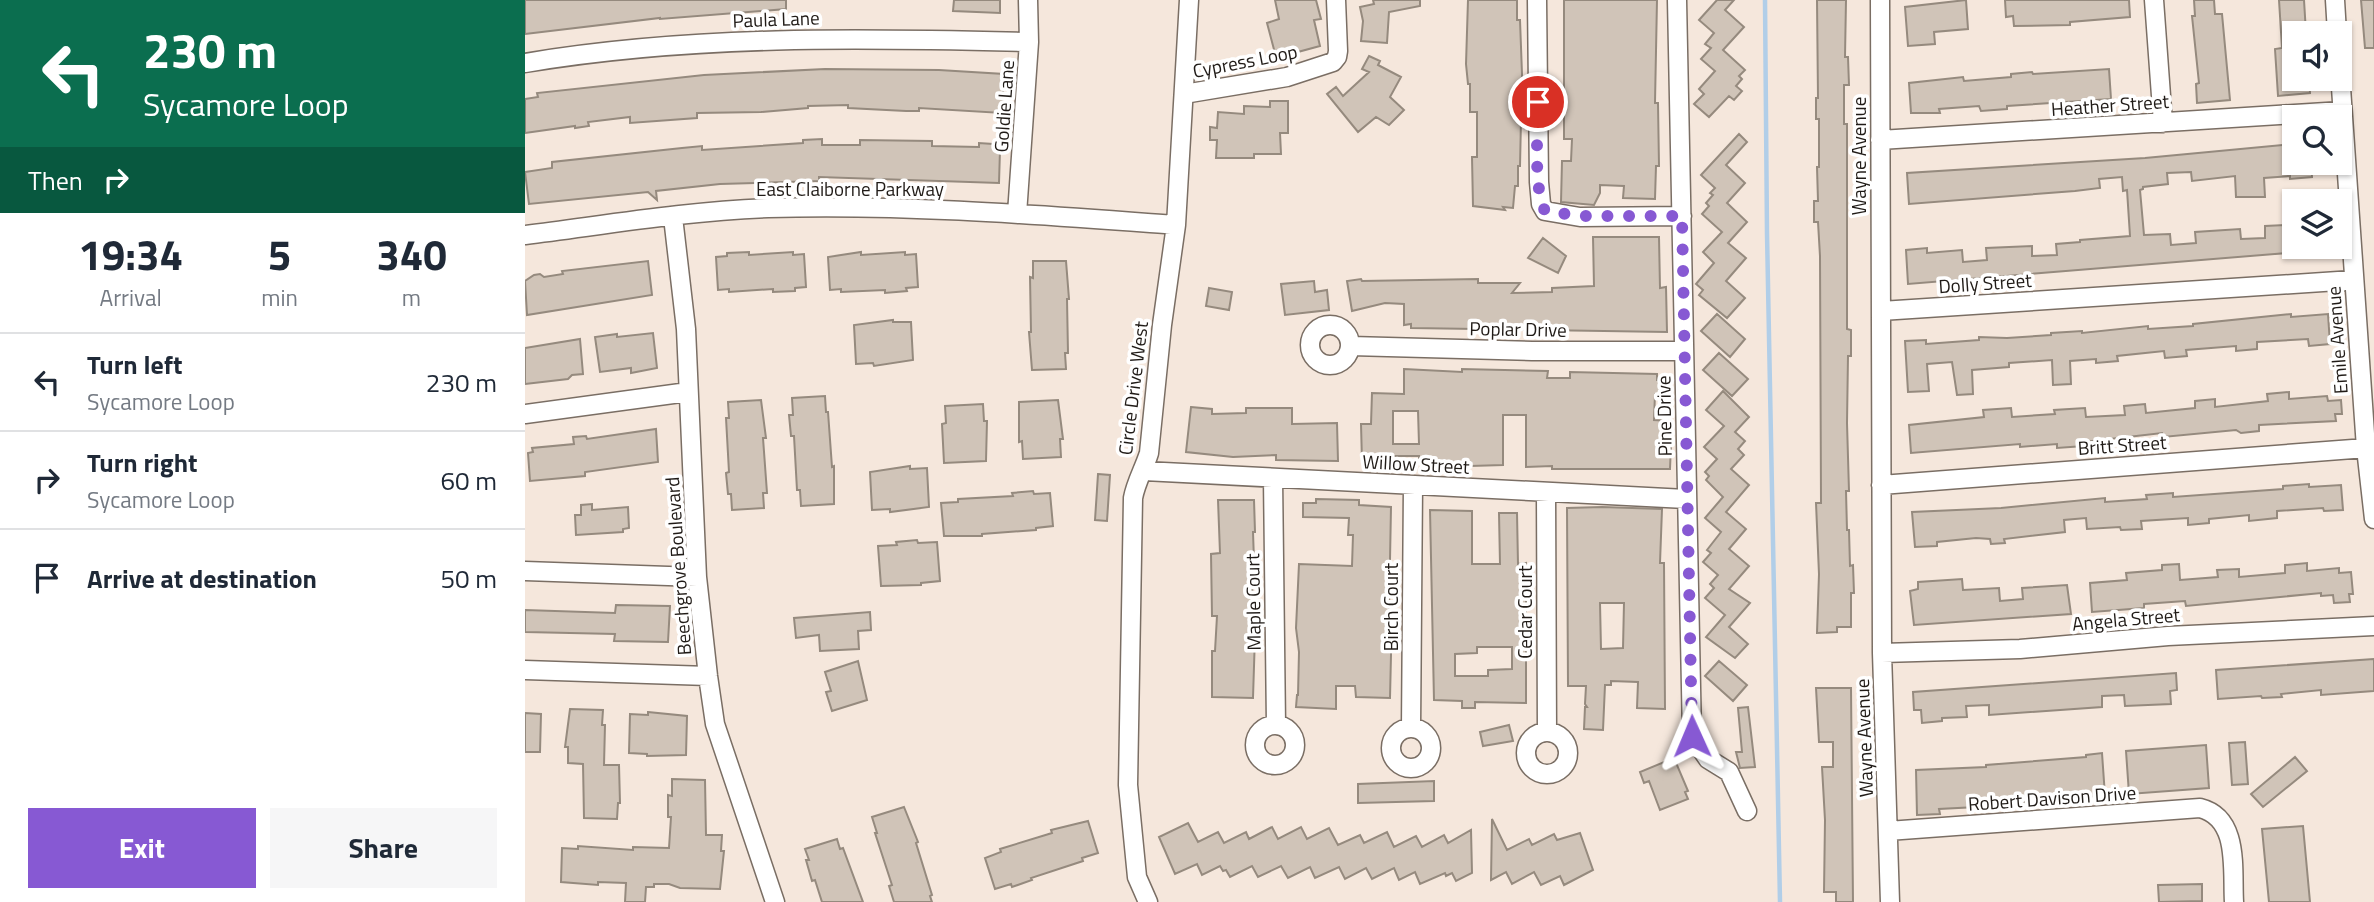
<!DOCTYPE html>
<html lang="en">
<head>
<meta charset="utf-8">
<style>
  :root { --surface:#fff; --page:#f6f6f7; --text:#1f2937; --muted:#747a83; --line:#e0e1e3; --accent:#8759d3 }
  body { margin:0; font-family:"Titillium Web",sans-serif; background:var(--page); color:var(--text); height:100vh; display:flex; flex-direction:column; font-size:26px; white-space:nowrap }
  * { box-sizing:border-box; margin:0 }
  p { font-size:23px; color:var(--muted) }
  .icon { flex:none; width:38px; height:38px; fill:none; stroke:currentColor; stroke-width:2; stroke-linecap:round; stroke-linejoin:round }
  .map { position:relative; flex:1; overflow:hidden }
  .panel { display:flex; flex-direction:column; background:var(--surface); width:525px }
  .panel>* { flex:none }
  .top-card { background:#0b6e4f; color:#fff; overflow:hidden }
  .tools { position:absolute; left:1757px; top:21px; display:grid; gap:14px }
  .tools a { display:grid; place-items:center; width:70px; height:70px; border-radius:0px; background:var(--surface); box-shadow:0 2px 5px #0004; font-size:35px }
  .pin { position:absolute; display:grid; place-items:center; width:60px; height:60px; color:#fff; margin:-30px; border:4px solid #fff; border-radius:50%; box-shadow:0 2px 7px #0007 }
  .me { position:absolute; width:77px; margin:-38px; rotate:359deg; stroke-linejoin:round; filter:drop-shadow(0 0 5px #0008) }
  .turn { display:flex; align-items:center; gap:24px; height:147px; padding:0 28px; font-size:32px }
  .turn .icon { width:91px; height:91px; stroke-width:2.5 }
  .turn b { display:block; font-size:49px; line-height:60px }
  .then { display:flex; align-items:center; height:66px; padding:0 28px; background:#0003; gap:14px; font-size:26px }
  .eta { display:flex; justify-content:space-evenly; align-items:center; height:119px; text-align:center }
  .eta b { font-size:42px; font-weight:700; line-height:49px }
  .action { display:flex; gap:14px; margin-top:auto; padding:14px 28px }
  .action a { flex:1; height:80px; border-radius:0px; background:var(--accent); color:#fff; font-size:28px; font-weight:700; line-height:80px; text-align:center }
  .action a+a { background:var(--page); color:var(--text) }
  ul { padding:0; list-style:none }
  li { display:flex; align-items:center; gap:21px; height:98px; padding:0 28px; border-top:2px solid var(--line) }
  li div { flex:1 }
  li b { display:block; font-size:26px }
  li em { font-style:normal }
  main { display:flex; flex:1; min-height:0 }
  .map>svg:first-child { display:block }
</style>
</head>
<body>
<main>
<section class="panel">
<div class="top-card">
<div class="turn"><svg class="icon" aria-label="left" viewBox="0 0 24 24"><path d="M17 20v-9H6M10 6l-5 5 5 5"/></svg><div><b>230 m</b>Sycamore Loop</div></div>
<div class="then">Then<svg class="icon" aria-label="right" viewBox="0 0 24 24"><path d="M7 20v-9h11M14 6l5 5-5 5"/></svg></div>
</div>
<div class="eta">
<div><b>19:34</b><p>Arrival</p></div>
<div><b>5</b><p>min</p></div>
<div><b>340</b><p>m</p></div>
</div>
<ul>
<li><svg class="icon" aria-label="left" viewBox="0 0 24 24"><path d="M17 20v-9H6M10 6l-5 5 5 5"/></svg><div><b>Turn left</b><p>Sycamore Loop</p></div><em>230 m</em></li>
<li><svg class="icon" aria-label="right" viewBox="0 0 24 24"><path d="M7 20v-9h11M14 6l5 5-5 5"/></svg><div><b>Turn right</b><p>Sycamore Loop</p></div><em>60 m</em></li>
<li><svg class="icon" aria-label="arrive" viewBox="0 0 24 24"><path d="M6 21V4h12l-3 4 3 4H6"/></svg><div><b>Arrive at destination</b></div><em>50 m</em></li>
</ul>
<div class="action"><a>Exit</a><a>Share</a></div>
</section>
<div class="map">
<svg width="1849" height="902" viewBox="0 0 1849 902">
  <rect width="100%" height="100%" fill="#f5e7dc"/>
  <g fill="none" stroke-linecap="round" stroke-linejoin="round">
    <!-- stream -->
    <path stroke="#b1cee8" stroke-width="4.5" d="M1240 0 1242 233 1255 902"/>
  </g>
  <!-- building -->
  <path fill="#d0c4b8" stroke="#958a7e" stroke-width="2" fill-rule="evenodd" d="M0 0H261V9L135 19V18L0 34Z
    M429 0H475V13L428 11Z
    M750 0H791L796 19 789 20 795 46 769 53 765 48H762V55L751 57 742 23 754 19Z
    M848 0H895V6L864 12 862 43 836 41 838 21 835 7 849 4Z
    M943 0H992V20H995L997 74 995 166H993V186H990L988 208 978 207 980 210 948 206 947 157H952V112H945V84H943L941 64Z
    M1039 0H1132L1130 103H1133L1134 166H1131L1130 199 1098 198 1099 186 1075 185V193L1069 205 1036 202 1037 161H1046L1047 139H1039Z
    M1192 0H1209L1200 10 1219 27 1198 50 1220 70 1214 76 1217 79 1211 86 1217 91 1209 100 1204 96 1184 117 1169 104 1179 94 1174 89 1190 71 1176 59 1186 48 1180 44 1189 33 1174 20Z
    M1292 0H1321L1320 57H1323L1324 85H1319V124H1322V329L1326 330V356H1323L1322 423 1324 491H1321L1322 530H1324L1325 566 1328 565 1329 593H1326V627H1312V632L1292 633 1294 574 1291 503H1296L1295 256 1293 222H1289V201H1293L1292 167H1294V119H1291V98H1293Z
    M1441 0 1443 29 1409 32 1410 44 1383 46 1380 7Z
    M1480 0H1604L1605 17 1545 22V25L1489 26 1488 16 1481 17Z
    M1669 0H1689L1690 14H1697L1705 100 1672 103 1671 84 1674 83 1667 16H1670Z
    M1754 0H1779L1781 33H1769V79H1784L1785 93 1753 96 1750 49 1757 48Z
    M1836 0H1849V48H1840Z
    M844 56 855 61 853 65 876 77 865 97 879 110 864 125 851 117 833 132 802 94 811 87 818 96 844 72 837 69Z
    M300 69 414 70 479 74 477 113 394 108V111H381L323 108V105L283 106V108L236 112 172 113V118L105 123V117L63 122 64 126 50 128V126L0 133V99L13 97 12 93 179 75Z
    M1584 69 1586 99 1482 106V109L1456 111 1454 106 1414 109 1415 113H1386L1384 83 1438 77 1439 81 1486 77V74L1507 72 1508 74Z
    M745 101H763V133H755L756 154H729V158H691L692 140H685V127L692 128 693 112 719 114V106L745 107Z
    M1214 134 1222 142 1201 165 1220 183 1202 203 1222 222 1203 243 1221 258 1201 281 1220 298 1202 318 1174 295 1178 290 1171 284 1189 263 1178 252 1197 232 1177 214 1184 206 1181 203 1188 195 1185 193 1190 188 1176 175Z
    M297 139V145H335V140L407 141V146L454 147V143L468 144V149L475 150 474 183 294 177V181L195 184 131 191 132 200 123 192 4 204 0 172 27 168V162L157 148 177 146V150L278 143V140Z
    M1769 144V163H1786L1787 177 1765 179V176L1739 178 1740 197H1711L1710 176 1667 181 1666 172 1642 173 1643 184 1618 187V189L1615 190 1619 235 1645 234 1646 245 1671 243 1670 232 1715 229 1716 239 1740 238V226L1760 225 1762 253 1383 284 1381 250 1402 248V253L1437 250 1438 262 1462 260 1461 248 1507 246V256L1532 255 1531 244 1555 242V240L1605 236 1602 190 1598 191 1597 177 1574 179 1575 188 1550 191 1384 204 1382 173 1620 158Z
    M1068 237H1134L1135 288 1141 287 1142 332 886 328V324L879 325V304L860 303 827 311 822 281 836 279 837 281 953 279V283H995L987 293 1027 292V288L1069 286Z
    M1018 238 1041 256 1033 273 1003 258Z
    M224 252V255L268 252V255L279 254 281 287 270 288V291L248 292V289L204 292V289L193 290 191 257 202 256V253Z
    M336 252V255L380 252V255L391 254 393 287 381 288 382 291 360 293V290L316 292V289L305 290 303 257Z
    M123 261 127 295 2 315 0 281 9 275 15 274 19 277 38 274 37 271Z
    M508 261H541L544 299H542L543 353H540L541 369 507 370 504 332H506L505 277 508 278Z
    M789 281 790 292 802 290 804 310 760 315 756 284Z
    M684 288 707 292 704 310 681 306Z
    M1192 314 1220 339 1205 357 1176 331Z
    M1766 314V317L1803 314 1805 344 1784 346 1783 339 1732 342V349L1711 351V346L1661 350 1662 356 1640 358 1639 351 1592 356 1593 361 1571 363V359L1545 361 1546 384 1528 385 1527 360 1484 363V367L1447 370 1448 394 1432 395 1427 362 1402 364 1404 391 1383 392 1380 341 1401 340V344L1454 340V337L1482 338 1526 335V333L1557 331V333L1623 326V329L1668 326V324Z
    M368 320V322H386L388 360 349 366 348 363 331 364 329 325Z
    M128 333 132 368 106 373V368L75 372 70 337 92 334V337Z
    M55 339 58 374 47 375 43 379 0 384V348Z
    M1194 353 1223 379 1207 396 1178 370Z
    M879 369 937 372V369L1023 371 1022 378H1045V372L1132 374V380H1139L1138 394H1130L1129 420 1147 421 1145 469H1027V466L1001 467V415H978V465L946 466V462L894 463V456H868V462H837L836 424H846L847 393 879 394ZM868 411H893L894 444H868Z
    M1198 391 1224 417 1210 432 1220 441 1213 449 1219 455 1206 469 1224 485 1201 512 1221 529 1204 549 1224 566 1204 589 1225 603 1204 627 1223 644 1210 658 1181 637 1200 615 1180 598 1189 588 1185 584 1193 575 1178 562 1186 553 1182 550 1196 532 1180 518 1198 497 1181 480 1184 476 1180 472 1192 459 1179 447 1199 426 1181 410Z
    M1764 392V399L1802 396 1803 401 1816 400 1817 414H1810L1811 421 1734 425V431L1716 433 1711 430 1638 437 1637 433 1559 442V446L1532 448V444L1495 447V444L1386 453 1384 425 1459 417 1458 410 1486 408 1487 417 1530 414 1529 410 1560 408 1561 417 1600 415 1599 406 1620 404 1621 413 1670 408V401L1690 399V407L1743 401 1742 394Z
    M300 396 301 412H303L307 467 309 466V504L276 506 275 490H272L269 436H266L264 415H268L267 398Z
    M236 400 241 438H238L242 493H238L239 508 207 510 206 494H203L201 473 204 472 201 418H204L203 402Z
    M533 400 538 439H535L536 457 498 459 497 441 494 442V402Z
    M458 404 459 421H462L461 461 419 463 417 424 421 423 420 406Z
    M666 407 687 409V414L721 413V408H767V424L812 423 813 461 751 460V455L708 457 661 452Z
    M131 429 133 462 60 472V476L5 481 3 453 8 452 7 448 49 444 48 437 61 436 62 439Z
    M385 466V469L402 468 404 507 365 512V509L347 510 345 472Z
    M573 474 585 475 582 521 570 520Z
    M1784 484V487L1816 485 1818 510 1799 511 1798 508 1752 511V518L1724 521V515L1684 519V523L1663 525V518L1616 521 1617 529 1596 530 1595 527 1562 529 1561 518 1539 520 1540 532 1479 539 1480 543 1466 544 1465 539 1451 538 1412 542V546L1390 547 1387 512 1476 508 1580 498V502L1622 499 1621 495 1648 493V497L1758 489V486Z
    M508 491 509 494 525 493 528 526 511 528V530L457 534V536H419L416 503 433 502V499L488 496 487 493Z
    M791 499 834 500V505L866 507 864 612H867L865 698 831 697 830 686H811V709L771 707 772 695H773L774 652 771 628 774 564 827 566 828 535H823L824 518 778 517V503H791Z
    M693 500H729L730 532H728L729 561H727L728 635H730L728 698 687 697V651H690L692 616H687L686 554 695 553Z
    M67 504V510L103 507 104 528 98 529V532L51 535 50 515H56V505Z
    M1077 507 1137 509 1135 563H1139L1140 709 1112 708 1113 682 1086 681V685H1080L1078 730 1059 729 1060 707H1062L1060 704 1061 686H1043L1042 508ZM1075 603H1099L1098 648 1076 649Z
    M905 510 947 511V564H975L974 513H992L993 564 1001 563V703L950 702V708H937V701L909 700ZM952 647H987V669L963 670V676H930V654L952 653Z
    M392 540 393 543 412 542 415 581 396 583V585L356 586 353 546 372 545 371 542Z
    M1782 563V571L1814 568V573L1826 572 1828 594H1824L1825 602 1809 603 1808 595 1796 596V593L1661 606 1660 601 1619 604V608L1567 612 1565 583 1602 580 1601 573 1637 570V565L1654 564 1655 580 1693 577 1692 570 1714 569V577L1760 573V565Z
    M1437 579 1438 590 1474 588 1475 601 1498 599 1497 588 1542 585 1546 614 1389 625 1385 591 1393 589V582Z
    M91 605 145 606 143 642 89 641 90 634 0 632V610L90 613Z
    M345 612 346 630 333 631 334 649 295 651 294 635 271 638 269 618Z
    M1849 659V691L1796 695V690L1756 694 1757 697 1737 698 1736 696 1693 699 1691 670Z
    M333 661 342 700 307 711 301 692 306 691 300 672Z
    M1194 661 1222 685 1208 701 1180 676Z
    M1651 673 1652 690 1645 691 1646 704 1600 706 1599 695 1577 696V707L1464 715V705L1441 706 1442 717 1417 718V721L1397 723 1396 710H1389L1388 692Z
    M1291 688H1326L1328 902H1311V892H1299L1300 820 1297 767H1308V742H1294Z
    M1223 707 1230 767 1215 768 1211 752H1217L1213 708Z
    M45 709 78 710 77 725H80L79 765H94L95 803H93L92 819 59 818 58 764 43 763V747H40Z
    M123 712 162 716 161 755 122 756V754L104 753 105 714 123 715Z
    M0 713 16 714 15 752H0Z
    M984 725 988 741 958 746 955 732Z
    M1720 742 1723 784 1707 785 1704 743Z
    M1681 745 1684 788 1604 794 1601 751Z
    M1577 753 1580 796 1516 799V803L1500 805V802L1452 804V807L1414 809 1415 814 1392 815 1391 770 1461 767V765L1561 757V755Z
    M1770 757 1782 771 1738 807 1726 794Z
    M1149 758 1163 791 1160 792 1163 799 1135 810 1124 781 1119 783 1115 772Z
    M147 779 180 780 181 835H197L196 851H199L195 889 155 888 144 884H129V887H121L120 902H100L101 883 73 882V885L36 882 37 848 53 849V846L108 850V847L144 848 146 817H143V795L147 796Z
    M909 781V801L833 803V784Z
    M379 807 393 842 391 843 407 895 405 896 407 902H369L364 886 367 885 350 833H352L347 817Z
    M967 819 982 850 1004 839 1007 845 1029 834 1032 840 1055 833 1068 870 1039 885 1035 876 1016 885 1009 872 987 884 981 872 966 880Z
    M563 821 573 853 557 858 558 861 506 878 507 880 487 887 486 884 470 889 460 858 476 852 475 849 527 833 526 830Z
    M663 823 673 842 693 832 699 843 721 832 724 839 747 827 753 839 776 827 782 839 804 828 813 845 835 835 839 843 862 832 869 847 891 836 897 847 919 835 923 843 946 830 947 873 931 881 927 873 921 876 920 873 895 884 890 872 874 880 869 868 847 879 841 868 820 879 814 867 790 878 785 867 763 878 756 866 733 877 727 866 705 877 701 870 698 871 695 866 677 875 672 864 650 874 634 837Z
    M1778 826 1785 902H1744L1737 829Z
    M312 839 315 849 318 848 338 902H297L290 880 287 881 281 860H284L280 849Z
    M1677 884V901L1634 902 1633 885Z"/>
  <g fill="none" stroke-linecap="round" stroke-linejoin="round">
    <!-- minor casing -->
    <g stroke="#7a6e64" stroke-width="21">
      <path id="minor" d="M1012 0 1014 182 1016 204 1020 211 1055 217 1157 216
        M1152 0 1167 736 1183 759 1204 772 1222 811
        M1355 0 1357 653 1365 902
        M1629 0 1638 123
        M1810 0 1812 33
        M0 63C167 35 336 38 504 42
        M1815 73 1841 448 1849 519
        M659 94 762 77 808 62 812 57 813 51 811 0
        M1355 140 1817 111
        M492 214 504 42 503 0
        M148 217 161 329 172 577 183 676 190 724 250 902
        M0 235C80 225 162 211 243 208 379 204 515 215 651 225
        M1356 311 1828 280
        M785 345a20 20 0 1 1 40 0a20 20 0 1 1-40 0Z
        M826 346 1007 351H1159
        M0 414 163 392
        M619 471 1161 499
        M748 478 751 725
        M1356 485 1841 448
        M1021 492 1022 732
        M0 571 172 577
        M1357 653 1495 649 1643 636 1849 626
        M0 670 183 676
        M730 745a20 20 0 1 1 40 0a20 20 0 1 1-40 0Z
        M886 728 888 485
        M866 748a20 20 0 1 1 40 0a20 20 0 1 1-40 0Z
        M1001 753a21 21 0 1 1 42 0a21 21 0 1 1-42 0Z
        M1363 831 1675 808C1715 818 1707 870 1709 902
        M623 902 612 877 603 785 608 498C611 482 619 469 624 453L637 325 651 225 664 0"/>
    </g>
    <!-- minor -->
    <use href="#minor" stroke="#fff" stroke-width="18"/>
  </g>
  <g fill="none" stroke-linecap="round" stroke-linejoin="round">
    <!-- route -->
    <path stroke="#8759d3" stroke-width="12" stroke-dasharray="0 21.6" d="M1013 102C1013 129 1008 188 1020 211L1055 216H1157L1167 736"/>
  </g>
  <g text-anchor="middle" stroke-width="7" stroke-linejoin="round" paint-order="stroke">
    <!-- street labels -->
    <g font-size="19" fill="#201b17" stroke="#fff">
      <text transform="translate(251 19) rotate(-2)" y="7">Paula Lane</text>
      <text transform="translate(720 61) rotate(-11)" y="7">Cypress Loop</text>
      <text transform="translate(1585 105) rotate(-4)" y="7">Heather Street</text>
      <text transform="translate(479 106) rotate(-86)" y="7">Goldie Lane</text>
      <text transform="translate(1334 156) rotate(-90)" y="7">Wayne Avenue</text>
      <text x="325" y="196">East Claiborne Parkway</text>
      <text transform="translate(1460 283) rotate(-4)" y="7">Dolly Street</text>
      <text transform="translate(993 329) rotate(1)" y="7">Poplar Drive</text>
      <text transform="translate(1812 340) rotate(-94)" y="7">Emile Avenue</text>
      <text transform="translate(608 388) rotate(-83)" y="7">Circle Drive West</text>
      <text transform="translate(1139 416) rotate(-91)" y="7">Pine Drive</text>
      <text transform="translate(1597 445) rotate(-4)" y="7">Britt Street</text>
      <text transform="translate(891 464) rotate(3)" y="7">Willow Street</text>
      <text transform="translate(153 566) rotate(-94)" y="7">Beechgrove Boulevard</text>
      <text transform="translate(728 602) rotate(-91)" y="7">Maple Court</text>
      <text transform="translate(866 607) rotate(-90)" y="7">Birch Court</text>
      <text transform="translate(1000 612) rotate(-90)" y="7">Cedar Court</text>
      <text transform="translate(1601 619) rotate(-5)" y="7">Angela Street</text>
      <text transform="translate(1339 738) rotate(-92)" y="7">Wayne Avenue</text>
      <text transform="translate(1527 798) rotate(-4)" y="7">Robert Davison Drive</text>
    </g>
  </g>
</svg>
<div class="tools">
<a><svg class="icon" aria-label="sound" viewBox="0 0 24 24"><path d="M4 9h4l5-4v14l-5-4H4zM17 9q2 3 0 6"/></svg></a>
<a><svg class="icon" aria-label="search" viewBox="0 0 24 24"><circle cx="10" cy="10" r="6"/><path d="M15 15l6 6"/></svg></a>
<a><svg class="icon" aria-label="layers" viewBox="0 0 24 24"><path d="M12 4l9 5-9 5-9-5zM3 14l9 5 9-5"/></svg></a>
</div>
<div class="pin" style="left:1013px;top:102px;background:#d93025"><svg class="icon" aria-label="arrive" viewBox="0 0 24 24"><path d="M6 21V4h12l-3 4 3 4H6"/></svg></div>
<svg class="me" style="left:1167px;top:736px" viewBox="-20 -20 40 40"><path d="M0-17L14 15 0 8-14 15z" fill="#8759d3" stroke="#fff" stroke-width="4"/></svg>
</div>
</main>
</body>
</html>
